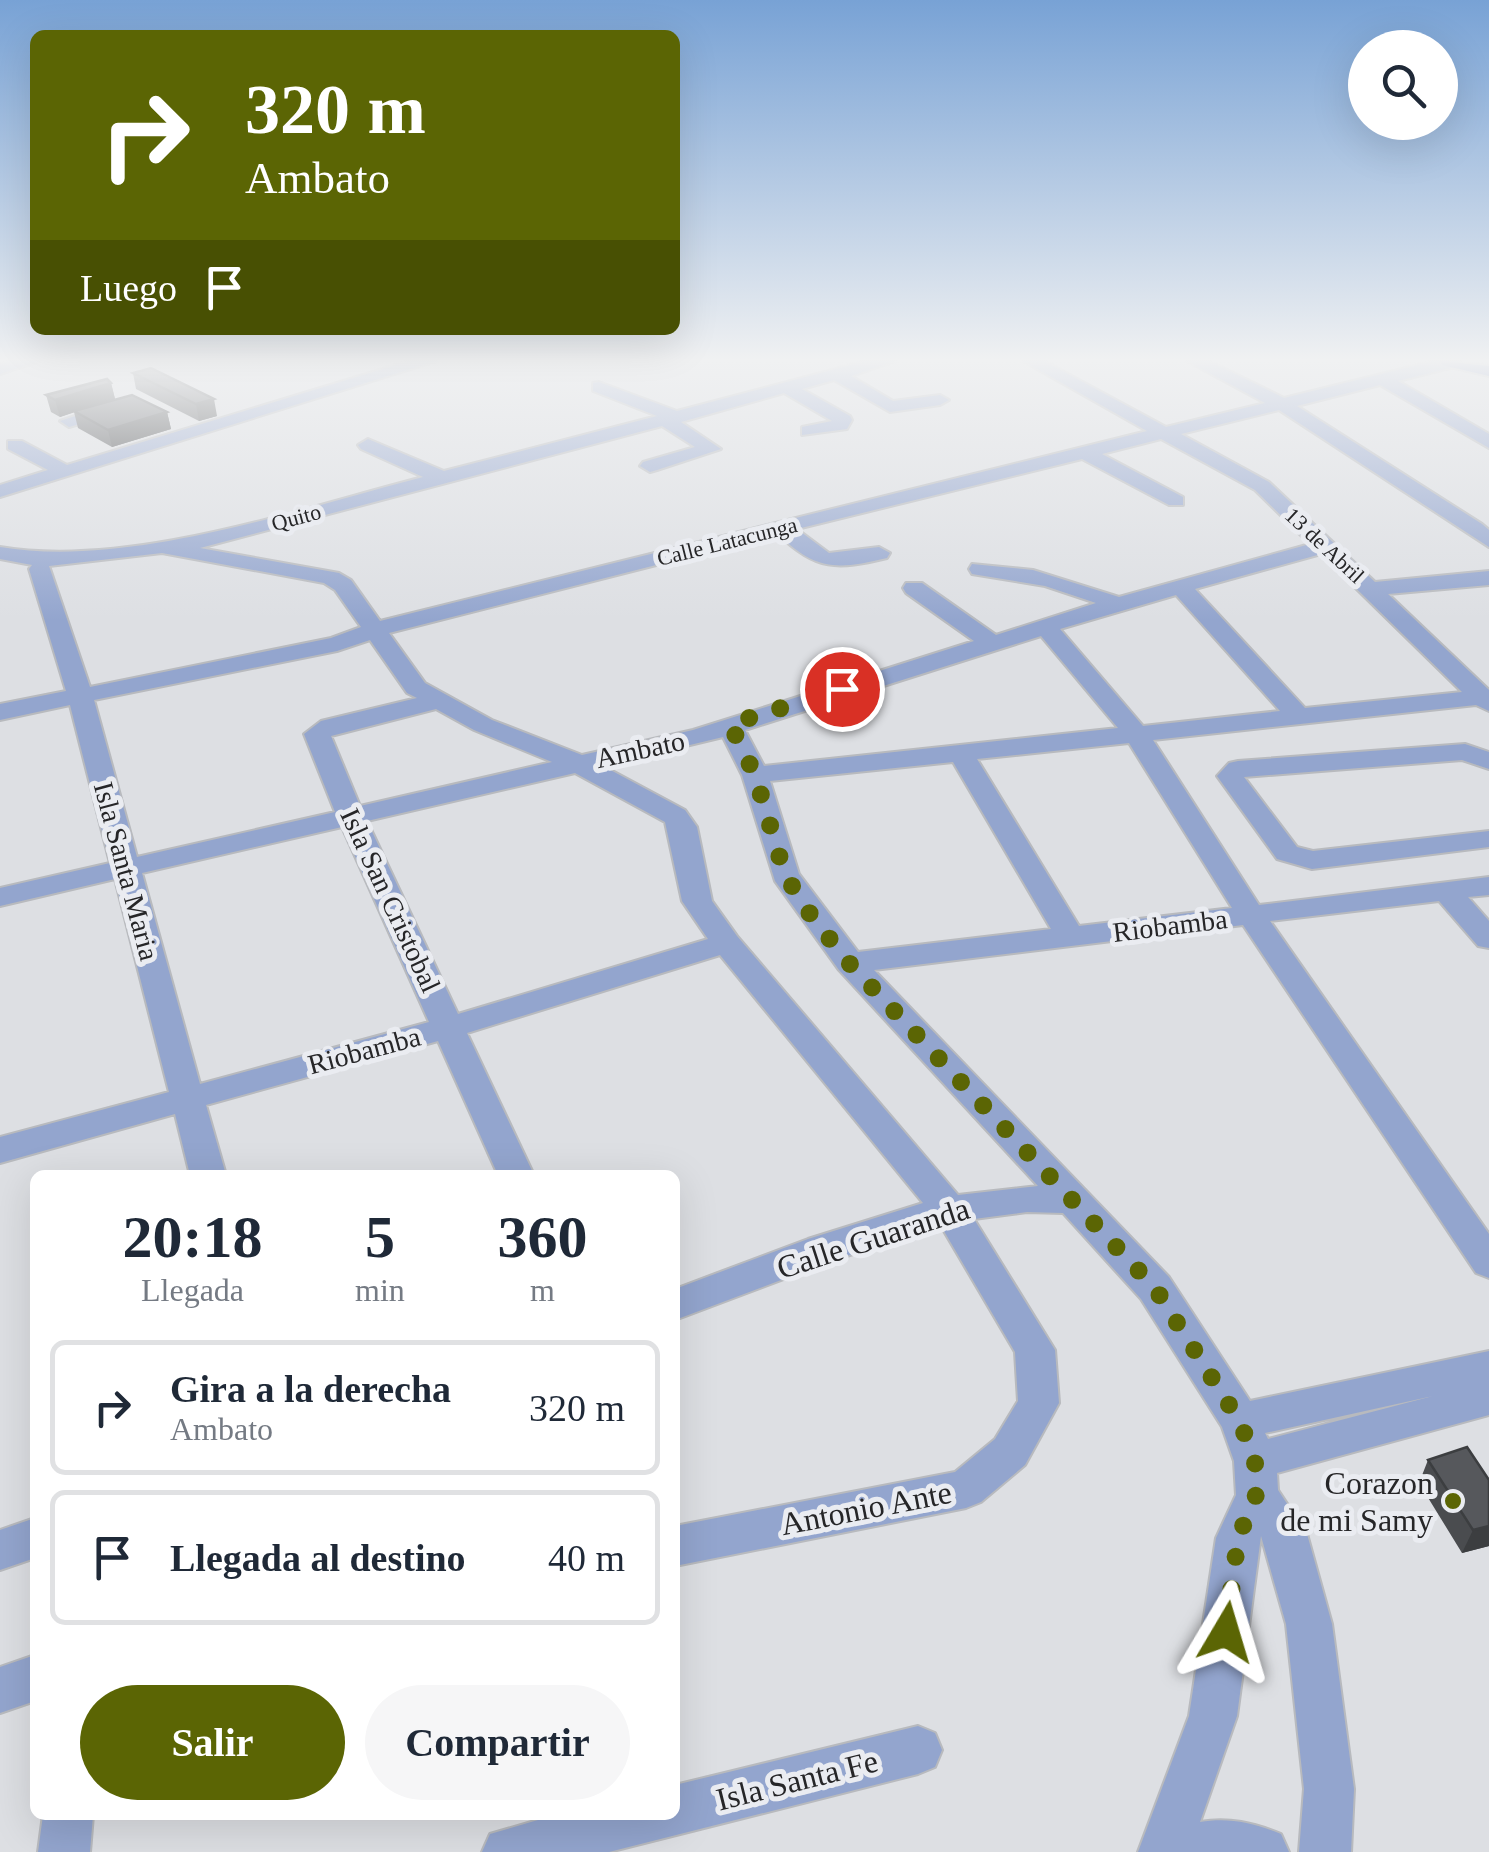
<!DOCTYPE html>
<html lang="es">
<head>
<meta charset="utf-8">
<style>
  :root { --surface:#fff; --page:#f6f6f7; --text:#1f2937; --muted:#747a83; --line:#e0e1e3; --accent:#5b6504 }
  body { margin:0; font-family:"Times New Roman",serif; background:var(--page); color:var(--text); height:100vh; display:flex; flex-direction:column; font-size:38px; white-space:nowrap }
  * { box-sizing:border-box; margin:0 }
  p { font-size:32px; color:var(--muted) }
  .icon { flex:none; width:55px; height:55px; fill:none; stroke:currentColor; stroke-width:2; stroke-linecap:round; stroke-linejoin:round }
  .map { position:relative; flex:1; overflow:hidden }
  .drawer { position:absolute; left:30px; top:1170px; width:650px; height:650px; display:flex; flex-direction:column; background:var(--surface); border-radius:15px; box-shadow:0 10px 40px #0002 }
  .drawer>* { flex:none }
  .banner { position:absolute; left:30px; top:30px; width:650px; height:305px; border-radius:15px; box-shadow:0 10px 40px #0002; background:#5b6504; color:#fff; overflow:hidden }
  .tools { position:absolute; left:1348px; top:30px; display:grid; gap:20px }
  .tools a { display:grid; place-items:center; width:110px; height:110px; border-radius:50%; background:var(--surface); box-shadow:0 10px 40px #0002; font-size:50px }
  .pin { position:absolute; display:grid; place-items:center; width:85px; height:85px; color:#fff; margin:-42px; border:5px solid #fff; border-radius:50%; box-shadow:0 2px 10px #0007 }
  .me { position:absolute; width:110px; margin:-55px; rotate:7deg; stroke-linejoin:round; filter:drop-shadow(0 0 8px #0008) }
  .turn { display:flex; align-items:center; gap:35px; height:210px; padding:0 50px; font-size:45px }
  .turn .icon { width:130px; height:130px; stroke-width:2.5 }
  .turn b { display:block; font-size:70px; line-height:85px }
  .then { display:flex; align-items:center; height:95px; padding:0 50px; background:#0003; gap:20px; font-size:38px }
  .eta { display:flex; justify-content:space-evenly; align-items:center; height:170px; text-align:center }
  .eta b { font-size:60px; font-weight:700; line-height:70px }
  .primary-button { display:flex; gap:20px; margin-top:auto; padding:20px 50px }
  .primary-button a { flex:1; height:115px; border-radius:60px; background:var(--accent); color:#fff; font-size:40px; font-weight:700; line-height:115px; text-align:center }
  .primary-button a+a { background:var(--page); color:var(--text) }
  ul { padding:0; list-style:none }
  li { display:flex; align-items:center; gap:30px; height:135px; margin:0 20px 15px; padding:0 30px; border:5px solid var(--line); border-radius:15px }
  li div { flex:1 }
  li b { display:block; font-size:38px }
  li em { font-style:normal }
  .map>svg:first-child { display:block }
</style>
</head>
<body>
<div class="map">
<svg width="1489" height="1852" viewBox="0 0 1489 1852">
  <rect width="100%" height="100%" fill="#dddfe3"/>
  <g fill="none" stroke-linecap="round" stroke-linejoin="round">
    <!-- minor casing -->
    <g stroke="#b8babe" stroke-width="4">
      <path id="minor" d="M10 361H39L0 374V364Z
        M409 361H436L0 497V485L48 470 8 449V441H22L67 465Z
        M866 361H895L851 376 893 401 940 395 949 400 940 405 890 412 834 380 802 389 850 416 852 420 847 429 802 435V427L832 421 784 393 681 422 721 449 657 470 650 472 640 466 643 462 695 447 662 426 200 548 339 573 351 580 380 621 1147 431 1023 361H1044L1166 427 1265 403 1187 361H1209L1284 398 1434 361H1460L1458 366 1398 381 1489 434V448L1380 385 1297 406 1482 524 1489 530V547L1279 410 1181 434 1269 482 1375 582 1489 571V585L1388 594 1489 690V711L1476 705 1153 740 1259 905 1489 877V895L1468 897 1489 921V948L1478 946 1439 901 1270 921 1489 1234V1278L1476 1273 1243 925 874 970 1169 1277 1250 1401 1489 1351V1415L1277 1473 1278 1490 1307 1534 1332 1624 1354 1789 1351 1852H1299L1304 1789 1286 1624 1261 1536 1237 1716 1200 1822C1229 1817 1254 1823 1281 1834L1289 1852H1138L1189 1716 1216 1538 1236 1495 1234 1461 1222 1427 1141 1299 1063 1213 1027 1212 974 1219 1055 1350 1059 1403 1025 1465 981 1502 966 1508 675 1566V1526L955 1472 995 1439 1018 1401 1015 1352 941 1226 834 1260 675 1320V1289L808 1239 923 1203 720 955 467 1033 534 1175H498L438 1041 206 1105 226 1175H190L175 1114 0 1163V1137L169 1092 115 879 0 906V888L110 863 70 705 0 720V704L66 691 29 569 32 565 0 559V547C127 569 299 509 423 477L361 449 358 445 368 439 444 471 657 416 593 391V383L599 382 677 411ZM1161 439 1255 490 1310 544 1119 597 1033 570 972 564 969 569 972 574 1045 586 1096 603 996 635 922 583H906L903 588 906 593 974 641 693 730 582 755 492 720 425 683 389 633 778 534C816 571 837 570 887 558L890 553 879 547 829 553 797 529 1082 459 1169 505H1183V497L1102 454ZM162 553 324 583 335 590 361 627 331 638 90 687 49 566ZM1321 554 1462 692 1305 708 1195 589ZM1176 595 1280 711 1143 726 1060 629ZM1041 636 1118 728 764 766 745 730ZM370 640 407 693 417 698 321 721 304 734 335 812 137 857 94 700 337 651ZM436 709 474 730 552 762 360 806 331 736ZM723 737 742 775 775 881 839 970 1038 1186 958 1195 737 936 712 901 697 827 685 810 603 766ZM1129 743 1232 908 1079 926 977 759ZM953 762 1051 929 858 952 799 874 770 781ZM575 773 665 822 682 901 708 939 458 1014 367 821ZM342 827 429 1022 200 1084 142 873ZM1433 1396 1268 1439 1265 1433Z
        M115 403 124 408 121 412 69 427 60 421Z
        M1465 744 1489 752V769L1462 760 1244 777 1297 847 1313 851 1489 831V847L1312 869 1277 859 1217 776 1229 763 1238 761Z
        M35 1518V1558L0 1570V1530Z
        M35 1655V1701L0 1713V1667Z
        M918 1726 935 1733 942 1750 935 1767 918 1774 609 1852H482L490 1834 555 1815H675V1785Z
        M43 1815H93L90 1852H38Z"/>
    </g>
    <!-- major casing -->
    <g stroke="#b8babe" stroke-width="4">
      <path id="major" d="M1440 361 1489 366V376L1442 365Z"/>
    </g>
    <!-- minor -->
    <use href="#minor" fill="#93a5ce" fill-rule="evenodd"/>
    <!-- major -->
    <use href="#major" fill="#5371bb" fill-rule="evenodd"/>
  </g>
  <!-- wall -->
  <path fill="#4a4c4f" d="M151 368 217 416 199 421 136 389 133 373Z
    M111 383 115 399 167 412 171 429 112 447 78 428 74 412 60 417 51 412 46 395Z
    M1428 1460 1489 1546 1462 1553 1419 1483Z"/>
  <!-- shaded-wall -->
  <path fill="#3c3e40" d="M111 383 115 399 60 417 55 400Z
    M214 399 217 416 199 421 196 404Z
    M167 412 171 429 112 447 108 430Z
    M1489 1526V1546L1462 1553 1473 1530Z"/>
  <!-- building -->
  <path fill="#56585c" stroke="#3c3e40" stroke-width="2.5" d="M151 368 214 399 196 404 133 373Z
    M107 379 111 383 55 400 46 395Z
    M132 395 167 412 108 430 74 411Z
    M1467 1447 1489 1480V1526L1473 1530 1428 1460Z"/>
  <!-- sky -->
  <linearGradient id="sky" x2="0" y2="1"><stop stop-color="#78a2d5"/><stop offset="0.58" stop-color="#f0f1f2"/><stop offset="1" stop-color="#f0f1f2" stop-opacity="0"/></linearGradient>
  <rect width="1489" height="620" fill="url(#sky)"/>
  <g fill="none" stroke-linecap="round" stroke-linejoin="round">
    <!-- route -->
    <path stroke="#5b6504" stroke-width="18" stroke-dasharray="0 32.4" d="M842 689 730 724 755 775 785 875 812 917 850 964 1155 1288 1240 1422 1255 1461 1256 1495 1238 1538 1226 1632"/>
  </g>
  <!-- markers -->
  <circle fill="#5b6504" stroke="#eaecf1" stroke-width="4" cx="1453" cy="1501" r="10"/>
  <g text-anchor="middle" stroke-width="10" stroke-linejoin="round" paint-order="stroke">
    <!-- far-street labels -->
    <g font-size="22" fill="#262628" stroke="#eaecf1">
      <text transform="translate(296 517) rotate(-15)" y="8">Quito</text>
      <text transform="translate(727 541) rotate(-14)" y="8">Calle Latacunga</text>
      <text transform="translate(1325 545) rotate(43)" y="8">13 de Abril</text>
    </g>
    <!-- street labels -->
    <g font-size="28" fill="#262628" stroke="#eaecf1">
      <text transform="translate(640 749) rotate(-12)" y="10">Ambato</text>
      <text transform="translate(127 871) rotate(75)" y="10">Isla Santa Maria</text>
      <text transform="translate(391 900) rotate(65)" y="10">Isla San Cristobal</text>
      <text transform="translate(1170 925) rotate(-7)" y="10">Riobamba</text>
      <text transform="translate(364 1050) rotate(-15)" y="10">Riobamba</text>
    </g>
    <!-- near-street labels -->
    <g font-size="32" fill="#262628" stroke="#eaecf1">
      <text transform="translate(873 1238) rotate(-18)" y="11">Calle Guaranda</text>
      <text transform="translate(866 1508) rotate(-11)" y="11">Antonio Ante</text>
      <text transform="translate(797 1780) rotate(-14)" y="11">Isla Santa Fe</text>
    </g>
    <!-- near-poi labels -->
    <g font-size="32" fill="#262628" stroke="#eaecf1" text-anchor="end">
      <text x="1433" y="1494">Corazon<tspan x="1433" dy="37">de mi Samy</tspan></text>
    </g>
  </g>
</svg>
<div class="tools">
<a><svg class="icon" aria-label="search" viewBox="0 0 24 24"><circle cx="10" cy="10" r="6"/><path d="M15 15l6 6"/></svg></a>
</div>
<div class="pin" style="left:842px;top:689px;background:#d93025"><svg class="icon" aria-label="arrive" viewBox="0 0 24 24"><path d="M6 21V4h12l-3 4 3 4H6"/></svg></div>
<svg class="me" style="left:1226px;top:1632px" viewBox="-20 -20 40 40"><path d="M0-17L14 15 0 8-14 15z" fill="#5b6504" stroke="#fff" stroke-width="4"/></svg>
<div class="banner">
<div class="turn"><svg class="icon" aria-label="right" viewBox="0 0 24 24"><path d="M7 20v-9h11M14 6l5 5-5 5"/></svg><div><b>320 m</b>Ambato</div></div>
<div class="then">Luego<svg class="icon" aria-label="arrive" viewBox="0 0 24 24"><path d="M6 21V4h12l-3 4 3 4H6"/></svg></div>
</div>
<section class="drawer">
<div class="eta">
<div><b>20:18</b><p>Llegada</p></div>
<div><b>5</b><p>min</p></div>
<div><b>360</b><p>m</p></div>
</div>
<ul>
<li><svg class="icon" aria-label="right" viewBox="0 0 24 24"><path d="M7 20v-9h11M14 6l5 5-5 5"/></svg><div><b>Gira a la derecha</b><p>Ambato</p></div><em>320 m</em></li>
<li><svg class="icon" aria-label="arrive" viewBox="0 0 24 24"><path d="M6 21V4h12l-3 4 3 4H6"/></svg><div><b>Llegada al destino</b></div><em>40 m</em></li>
</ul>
<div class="primary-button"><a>Salir</a><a>Compartir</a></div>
</section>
</div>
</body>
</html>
